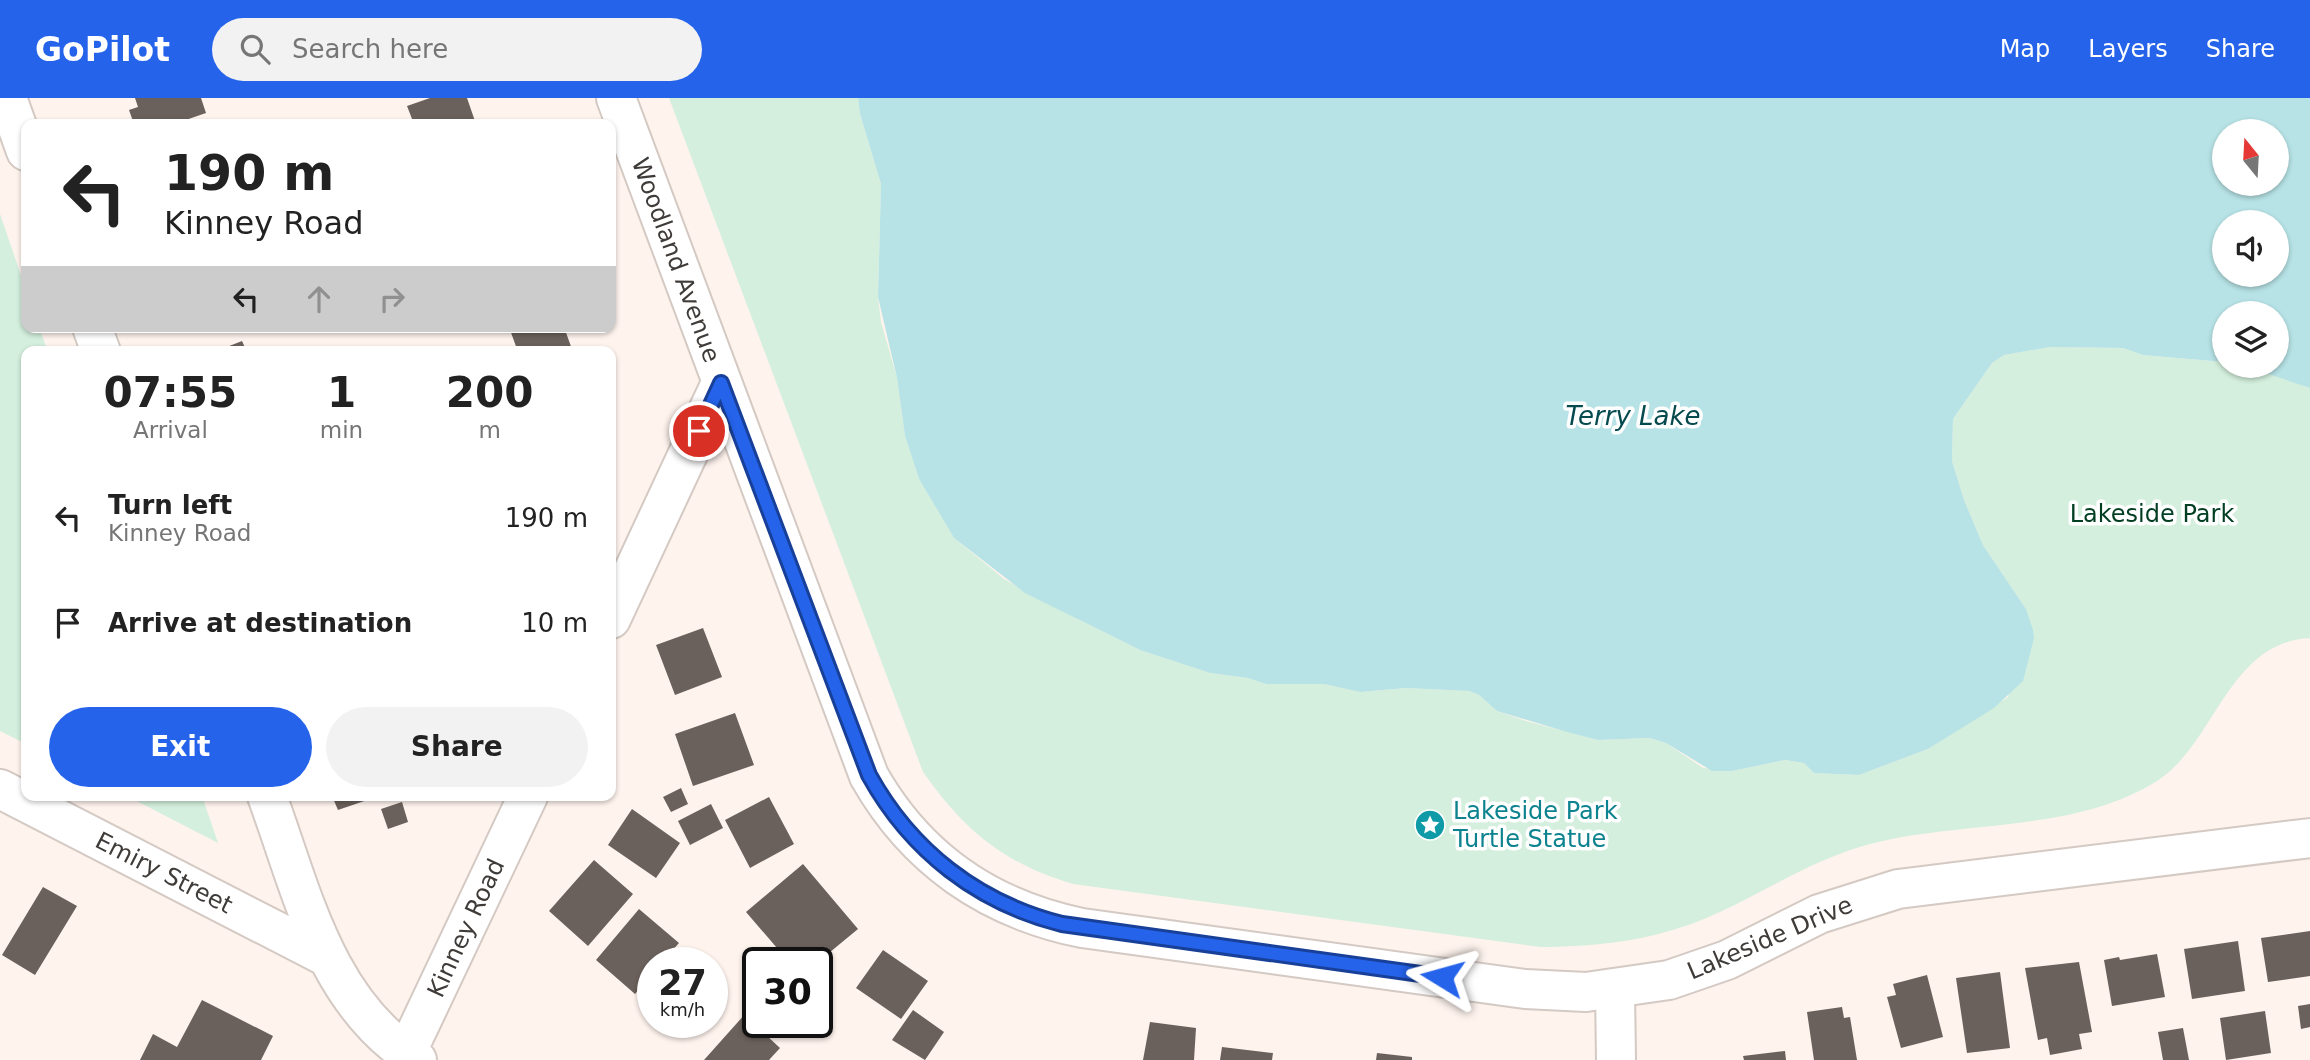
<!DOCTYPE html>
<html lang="en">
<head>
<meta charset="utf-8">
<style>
  :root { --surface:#fff; --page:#f2f2f2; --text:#222; --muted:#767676; --accent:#2563eb }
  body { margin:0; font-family:"DejaVu Sans",sans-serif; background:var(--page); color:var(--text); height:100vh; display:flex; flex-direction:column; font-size:26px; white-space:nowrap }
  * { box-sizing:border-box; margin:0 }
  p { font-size:23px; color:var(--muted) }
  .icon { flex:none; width:38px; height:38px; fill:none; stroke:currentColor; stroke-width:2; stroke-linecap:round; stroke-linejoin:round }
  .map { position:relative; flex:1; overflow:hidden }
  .drawer { position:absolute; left:21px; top:248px; width:595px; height:455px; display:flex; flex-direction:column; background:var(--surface); border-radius:14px; box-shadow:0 2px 5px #0004 }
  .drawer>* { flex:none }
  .guide { position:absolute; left:21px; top:21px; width:595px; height:214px; border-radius:14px; box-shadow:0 2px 5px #0004; background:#fff; color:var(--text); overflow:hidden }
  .needle { width:46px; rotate:342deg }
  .fabs { position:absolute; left:2212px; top:21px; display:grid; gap:14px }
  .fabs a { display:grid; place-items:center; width:77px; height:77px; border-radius:50%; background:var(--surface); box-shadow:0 2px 5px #0004; font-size:35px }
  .speed { position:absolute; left:637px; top:849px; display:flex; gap:14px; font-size:35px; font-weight:700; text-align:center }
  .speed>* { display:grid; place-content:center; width:91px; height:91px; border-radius:50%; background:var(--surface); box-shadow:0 2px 5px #0004; line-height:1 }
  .speed small { font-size:18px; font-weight:400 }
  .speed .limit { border:4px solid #111; border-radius:10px; background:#fff; color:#111 }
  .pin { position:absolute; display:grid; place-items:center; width:60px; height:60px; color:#fff; margin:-30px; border:4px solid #fff; border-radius:50%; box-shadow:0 2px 7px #0007 }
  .me { position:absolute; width:77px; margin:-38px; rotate:278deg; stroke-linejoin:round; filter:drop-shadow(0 0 5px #0008) }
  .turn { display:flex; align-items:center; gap:24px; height:147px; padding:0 28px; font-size:32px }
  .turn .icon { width:91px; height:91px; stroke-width:2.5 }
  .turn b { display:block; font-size:49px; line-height:60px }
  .lanes { display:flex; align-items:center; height:66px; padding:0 28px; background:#0003; justify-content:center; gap:35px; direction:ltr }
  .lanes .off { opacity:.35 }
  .eta { display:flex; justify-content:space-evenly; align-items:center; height:119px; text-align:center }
  .eta b { font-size:42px; font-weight:700; line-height:49px }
  .cta { display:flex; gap:14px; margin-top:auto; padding:14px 28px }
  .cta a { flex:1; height:80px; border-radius:42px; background:var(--accent); color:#fff; font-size:28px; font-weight:700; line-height:80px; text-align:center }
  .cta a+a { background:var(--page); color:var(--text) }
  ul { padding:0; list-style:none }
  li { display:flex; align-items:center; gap:21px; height:105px; padding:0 28px }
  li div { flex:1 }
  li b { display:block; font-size:26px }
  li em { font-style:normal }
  header { display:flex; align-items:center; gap:42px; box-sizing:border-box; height:98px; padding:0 35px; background:var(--accent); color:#fff }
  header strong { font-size:33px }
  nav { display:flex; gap:38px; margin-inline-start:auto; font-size:24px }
  .search { width:490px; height:63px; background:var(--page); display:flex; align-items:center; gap:18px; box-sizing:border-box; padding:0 24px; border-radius:38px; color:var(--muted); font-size:26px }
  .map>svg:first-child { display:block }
</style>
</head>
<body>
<header>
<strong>GoPilot</strong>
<div class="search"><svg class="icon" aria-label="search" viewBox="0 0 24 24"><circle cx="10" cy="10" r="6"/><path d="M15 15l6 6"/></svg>Search here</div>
<nav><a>Map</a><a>Layers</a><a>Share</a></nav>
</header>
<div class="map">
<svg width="2310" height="962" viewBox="0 0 2310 962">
  <rect width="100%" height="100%" fill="#fef3ed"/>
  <!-- green -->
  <path fill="#d4efdd" d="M669 0H858L860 16 881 86 878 199 881 224 897 280 905 338 919 381 954 440 1004 481 1081 523 1140 552 1210 575 1248 580 1266 586H1324L1360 594 1406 590 1469 593 1479 597 1497 613 1526 623 1598 642 1650 640 1666 645 1703 670 1732 673 1785 662 1804 665 1814 675 1859 677 1928 651 2008 599 2026 511 1983 447 1964 402 1952 363 1953 321 1992 265 2004 257 2050 249 2123 250 2143 257 2224 264V268L2258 271 2310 290V540C2228 544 2216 645 2157 683 2074 735 1963 722 1870 746 1816 760 1770 791 1720 814 1663 841 1603 849 1540 849L1073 786C1003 765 965 733 923 674Z
    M0 116 26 192V229H39L48 254H26V646L0 633Z
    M127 698H202L218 745Z"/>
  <!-- water -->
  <path fill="#b7e3e6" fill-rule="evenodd" d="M858 0H2310V290L2245 268H2277V215H2224V264L2143 257 2123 250 2050 249 2004 257 1992 265 1953 321 1952 363 1964 402 1983 447 2026 511 2033 532 2034 540 2023 583 1994 610 1928 651 1859 677 1814 675 1804 665 1785 662 1732 673H1712L1666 645 1650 640 1598 642 1567 634 1497 613 1479 597 1469 593 1406 590 1360 594 1324 586H1266L1248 580 1210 575 1140 552 1025 495 954 440 919 381 905 338 897 280 878 199 881 86 860 16ZM2224 33H2277V86H2224ZM2224 124H2277V177H2224Z"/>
  <!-- building -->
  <path fill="#6b615c" d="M135 0H201L206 15 174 26H134L129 12 138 9Z
    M430 0H467L476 26H414L407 8Z
    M509 229H564L573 254H518Z
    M242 243 247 254H214Z
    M703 530 722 579 675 597 656 547Z
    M735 615 754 667 693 688 675 636Z
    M681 690 688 706 671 714 663 699Z
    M332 698H376V699L338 712Z
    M769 699 794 746 750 770 725 722Z
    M402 704 408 724 388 731 381 711Z
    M711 706 723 730 690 747 678 723Z
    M632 711 680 745 656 780 608 747Z
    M594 762 633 796 588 848 549 813Z
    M803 766 858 831 818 864H789L746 814Z
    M43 789 77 808 35 877 2 857Z
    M639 811 679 845 662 864H653V876L635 896 596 862Z
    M2310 833V878L2268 884 2261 840Z
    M2238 843 2245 893 2192 901 2184 851Z
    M883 852 928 883 901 921 856 890Z
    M2157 856 2165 899 2112 908 2104 862 2119 859 2120 862Z
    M2079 864 2092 934 2079 936 2082 951 2050 957 2047 940 2038 942 2025 870Z
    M2000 874 2010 950 1967 955 1956 880Z
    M1927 877 1943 939 1901 950 1887 899 1896 897 1893 886Z
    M202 902 273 938 261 962H140L153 936 177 949Z
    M754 906 758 909V919L753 925 780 950 769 962H704Z
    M2310 906V929L2301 931 2298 908Z
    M1842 909 1844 920 1850 919 1857 962H1814L1807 914Z
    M913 912 944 934 925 962 892 942Z
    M2265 913 2271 955 2226 962 2220 920Z
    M1150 924 1196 930 1194 962H1143Z
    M2183 930 2189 962H2163L2158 934Z
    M1222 949 1273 955 1272 962H1220Z
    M1785 953 1786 962H1744L1743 958Z
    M1377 955 1412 959V962H1376Z"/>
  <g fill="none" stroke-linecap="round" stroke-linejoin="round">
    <!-- minor casing -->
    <g stroke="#d4c9c3" stroke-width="42">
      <path id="minor" d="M7 0 26 53
        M616 0 869 678C916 761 989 811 1082 830L1525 891 1586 894 1669 882 1727 862 1819 816 1898 791 2310 740
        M92 229 101 254
        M611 521 721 285
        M0 691 327 859
        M267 698C302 793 325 905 417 962
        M1615 892 1616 962
        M403 962 528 698"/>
    </g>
    <!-- minor -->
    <use href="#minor" stroke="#fff" stroke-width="38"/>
  </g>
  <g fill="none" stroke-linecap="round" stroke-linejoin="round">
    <!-- route casing -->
    <g stroke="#184099" stroke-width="18">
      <path id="route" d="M699 333 721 285 869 677C911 753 978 805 1062 826L1442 879"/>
    </g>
    <!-- route -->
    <use href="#route" stroke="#2563eb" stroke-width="12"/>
  </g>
  <!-- icons -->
  <defs>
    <g id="sight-disc" transform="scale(1.575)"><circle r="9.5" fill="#0f9aa8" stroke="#fff"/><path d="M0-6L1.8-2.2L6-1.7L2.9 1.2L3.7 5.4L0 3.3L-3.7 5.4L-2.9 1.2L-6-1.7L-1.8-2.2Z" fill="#fff"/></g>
  </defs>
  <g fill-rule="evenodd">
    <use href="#sight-disc" x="1430" y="727"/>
  </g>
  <g text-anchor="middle" stroke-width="7" stroke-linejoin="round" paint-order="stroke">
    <!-- street labels -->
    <g font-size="24" fill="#3f3b39" stroke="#fff">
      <text transform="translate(676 162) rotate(70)" y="8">Woodland Avenue</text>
      <text transform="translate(164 775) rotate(27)" y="8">Emiry Street</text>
      <text transform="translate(466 830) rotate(-65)" y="8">Kinney Road</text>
      <text transform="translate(1770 840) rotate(-23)" y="8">Lakeside Drive</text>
    </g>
    <!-- park labels -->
    <g font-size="24" fill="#013e22" stroke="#fff">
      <text x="2152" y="424">Lakeside Park</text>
    </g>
    <!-- culture labels -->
    <g font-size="24" fill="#0d838f" stroke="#fff" text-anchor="start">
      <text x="1453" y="721">Lakeside Park<tspan x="1453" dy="28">Turtle Statue</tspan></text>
    </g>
    <!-- water labels -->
    <g font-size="26" font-style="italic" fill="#054a4e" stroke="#fff">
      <text x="1633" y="327">Terry Lake</text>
    </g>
  </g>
</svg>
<div class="fabs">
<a><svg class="needle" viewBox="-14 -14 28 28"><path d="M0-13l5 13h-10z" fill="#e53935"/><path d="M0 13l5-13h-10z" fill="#767676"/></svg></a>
<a><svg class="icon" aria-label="sound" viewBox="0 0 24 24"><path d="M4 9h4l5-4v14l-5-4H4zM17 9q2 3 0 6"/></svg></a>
<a><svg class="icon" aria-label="layers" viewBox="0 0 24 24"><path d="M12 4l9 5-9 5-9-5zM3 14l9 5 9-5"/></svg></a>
</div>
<div class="speed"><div>27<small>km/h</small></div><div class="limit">30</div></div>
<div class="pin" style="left:699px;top:333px;background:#d93025"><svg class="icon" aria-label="arrive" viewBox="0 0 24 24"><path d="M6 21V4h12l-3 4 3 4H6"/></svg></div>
<svg class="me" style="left:1442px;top:879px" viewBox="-20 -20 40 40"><path d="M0-17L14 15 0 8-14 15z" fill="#2563eb" stroke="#fff" stroke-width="4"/></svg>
<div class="guide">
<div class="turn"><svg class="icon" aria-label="left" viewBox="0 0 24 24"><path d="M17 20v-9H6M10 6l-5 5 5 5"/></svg><div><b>190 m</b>Kinney Road</div></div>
<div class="lanes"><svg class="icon" aria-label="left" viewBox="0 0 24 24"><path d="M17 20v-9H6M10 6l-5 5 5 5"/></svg><svg class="icon off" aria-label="ahead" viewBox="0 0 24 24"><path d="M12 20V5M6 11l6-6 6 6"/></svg><svg class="icon off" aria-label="right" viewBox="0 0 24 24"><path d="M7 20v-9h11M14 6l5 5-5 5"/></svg></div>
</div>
<section class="drawer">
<div class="eta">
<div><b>07:55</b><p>Arrival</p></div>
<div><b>1</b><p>min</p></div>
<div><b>200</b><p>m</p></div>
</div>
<ul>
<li><svg class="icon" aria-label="left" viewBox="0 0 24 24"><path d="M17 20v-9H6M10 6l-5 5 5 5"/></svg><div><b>Turn left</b><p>Kinney Road</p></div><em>190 m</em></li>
<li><svg class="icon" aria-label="arrive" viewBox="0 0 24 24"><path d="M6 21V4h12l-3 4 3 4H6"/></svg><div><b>Arrive at destination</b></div><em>10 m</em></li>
</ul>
<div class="cta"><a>Exit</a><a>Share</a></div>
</section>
</div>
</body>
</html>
